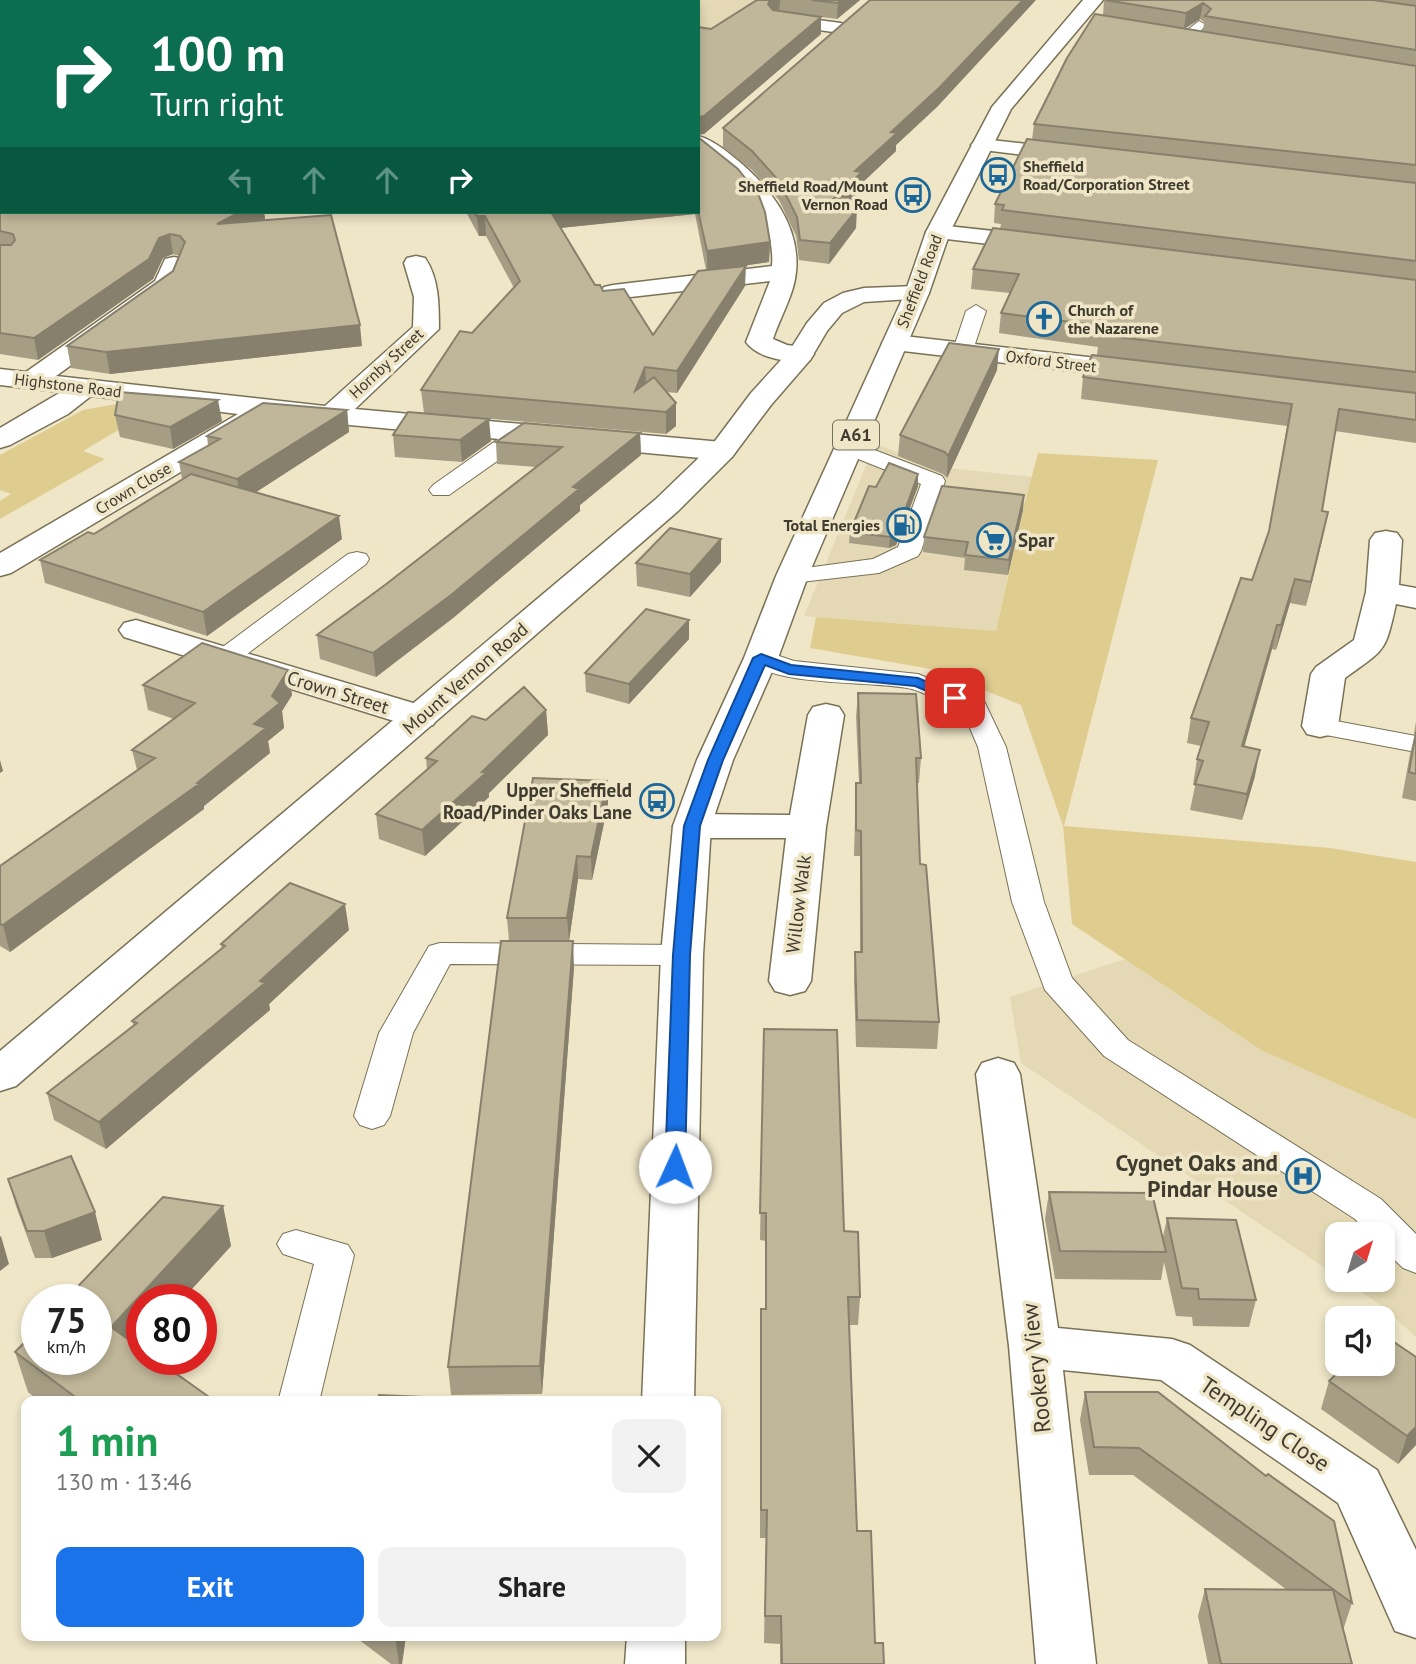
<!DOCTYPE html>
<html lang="en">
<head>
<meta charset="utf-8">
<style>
  :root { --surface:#fff; --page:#f2f2f2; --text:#222; --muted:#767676; --accent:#1a73e8 }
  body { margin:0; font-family:"PT Sans",sans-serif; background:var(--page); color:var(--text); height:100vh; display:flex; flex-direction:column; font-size:26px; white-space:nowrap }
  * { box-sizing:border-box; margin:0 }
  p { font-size:23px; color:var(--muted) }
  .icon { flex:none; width:38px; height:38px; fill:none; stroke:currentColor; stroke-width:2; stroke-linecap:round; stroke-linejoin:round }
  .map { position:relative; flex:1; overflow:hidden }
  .drawer { position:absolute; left:21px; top:1396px; width:700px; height:245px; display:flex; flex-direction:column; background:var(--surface); border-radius:14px; box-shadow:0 4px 10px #0003 }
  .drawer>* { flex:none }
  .hud { position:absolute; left:0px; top:0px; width:700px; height:214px; box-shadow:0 4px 10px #0003; background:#0b6e4f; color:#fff; overflow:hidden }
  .needle { width:46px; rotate:38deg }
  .fabs { position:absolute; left:1325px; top:1222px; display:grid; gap:14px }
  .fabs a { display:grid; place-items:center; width:70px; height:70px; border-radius:14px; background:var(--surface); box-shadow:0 4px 10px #0003; font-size:35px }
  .speed { position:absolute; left:21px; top:1284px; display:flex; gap:14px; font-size:35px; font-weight:700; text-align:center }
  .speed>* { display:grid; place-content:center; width:91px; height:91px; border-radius:50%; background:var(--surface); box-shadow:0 4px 10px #0003; line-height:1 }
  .speed small { font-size:18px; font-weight:400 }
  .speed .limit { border:10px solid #d22; background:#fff; color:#111 }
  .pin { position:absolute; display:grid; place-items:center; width:60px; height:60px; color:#fff; margin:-30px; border-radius:14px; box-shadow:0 4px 10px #0006 }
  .me { position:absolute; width:77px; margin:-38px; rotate:2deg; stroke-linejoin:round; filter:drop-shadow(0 0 5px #0008) }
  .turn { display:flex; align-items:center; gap:24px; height:147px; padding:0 35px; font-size:32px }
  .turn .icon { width:91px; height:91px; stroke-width:2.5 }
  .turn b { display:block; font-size:49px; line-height:60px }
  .lanes { display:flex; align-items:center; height:66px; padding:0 35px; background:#0003; justify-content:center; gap:35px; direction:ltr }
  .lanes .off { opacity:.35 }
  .round { display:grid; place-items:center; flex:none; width:74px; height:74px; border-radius:14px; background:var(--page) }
  .summary { display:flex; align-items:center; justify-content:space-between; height:119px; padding:0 35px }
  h1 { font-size:42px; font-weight:700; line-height:52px; color:#1e9e55 }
  .cta { display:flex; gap:14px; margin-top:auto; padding:14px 35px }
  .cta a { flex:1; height:80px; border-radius:14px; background:var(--accent); color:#fff; font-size:28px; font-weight:700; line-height:80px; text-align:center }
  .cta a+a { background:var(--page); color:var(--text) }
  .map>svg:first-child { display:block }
</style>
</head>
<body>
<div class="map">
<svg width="1416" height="1664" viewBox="0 0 1416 1664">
  <rect width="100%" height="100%" fill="#efe6c8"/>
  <!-- built -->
  <path fill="#e4d9b4" d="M652 0H779L755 38 698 30V2H648Z
    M875 444 939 467 1033 477 1022 510 996 631 804 616Z
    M1125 959 1261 1050 1416 1119V1337L1382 1306 1342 1279H1382V1234H1337V1276L1021 1063 1010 997Z"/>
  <!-- green -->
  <path fill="#dfcd90" d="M122 403 156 408 83 451 105 459 0 519V501L11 494 0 490V455L83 410Z
    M1038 453 1158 460 1064 826 1330 848 1416 862V1119L1261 1050 1072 924 1063 826 1021 705 931 669 810 648 816 617 996 631 1023 510Z"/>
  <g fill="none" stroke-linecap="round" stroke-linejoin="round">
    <!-- service casing -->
    <g stroke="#797156" stroke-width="2">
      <path id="service" d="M1199 21 1206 25 1192 40H1182V34Z
        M976 305 986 311 973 350 970 354H956L953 350 966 311Z
        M522 426 530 428 533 433 530 438 449 495H433L429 490 433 485 514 428Z
        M851 441 942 476 945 481 921 551 918 556 879 573 792 583 783 581 780 576 783 571 873 559 898 547 921 484 843 453 840 448 843 443Z
        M357 552 366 554 369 559 366 564 234 664 225 666 216 664 212 658 216 652 348 554Z
        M761 650 794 661 918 674 984 701 1006 747 1044 902 1072 978 1128 1040 1381 1199 1416 1234V1273L1403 1268 1382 1248V1234H1369L1355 1219 1104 1056 1045 990 1012 902 978 747 963 712C947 705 929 694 912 689 877 680 768 688 748 658L752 652Z
        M1320 718 1416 736V752L1310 732 1306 726 1310 720Z
        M440 943 682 945 693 948 698 955 693 962 682 965 450 964 413 1033 390 1116 384 1125 372 1129 360 1125 354 1116 379 1033 429 946Z
        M296 1230 348 1245 354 1255 319 1402H278L314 1264 283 1254 277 1244 283 1234Z"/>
    </g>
    <!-- minor casing -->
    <g stroke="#797156" stroke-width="3">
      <path id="minor" d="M0 0H21L23 2H2V5Z
        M779 15 841 23 850 28 841 33 773 24 770 20 773 16Z
        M698 136C710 139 721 147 731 155 767 183 801 224 796 272 794 295 780 317 773 339L787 345 810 348 814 354 810 360C792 364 758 359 746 342L770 281 613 299 604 297 601 292 604 287 613 285 772 266C776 216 737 178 698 152Z
        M982 139 1074 149 1082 150 1085 155 1082 160 1074 161 975 149 971 145 975 141Z
        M938 225 1040 236 1048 238 1052 243 1048 248 1040 250 930 237 926 232 930 227Z
        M416 256 425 258C439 278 439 305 439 329L355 409 722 442 732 445 736 451 732 457 722 460 264 417 261 424 11 573 0 576V553L238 414 91 396 68 414 10 445 0 448V428L61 392 0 385V369L26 372 155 281 165 259 174 257 183 259 186 264 175 290 56 376 325 406 413 327 414 297 404 263 407 258Z
        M895 335 1140 363 1149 365 1153 371 1149 377 1140 379 886 349 882 343 886 337Z
        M1386 531 1397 533 1402 540 1399 585 1416 588V608L1396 604C1385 654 1385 649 1345 678L1338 726 1333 734 1320 737 1307 734 1302 726 1311 674 1316 667 1354 640 1366 592 1370 540 1375 533Z
        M136 620 433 709 438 717 433 725 420 728 407 725 124 637 119 630 124 623Z
        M826 704 839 707 844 715 826 827 811 981 805 991 790 995 775 991 769 981 786 838H692L678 834 673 826 678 818 692 814 790 815 808 715 813 707Z
        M998 1058 1014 1063 1020 1074 1058 1328 1172 1339 1190 1345 1377 1470 1416 1550V1638L1395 1631 1338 1503 1161 1380 1063 1370 1096 1664H1036L1009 1346 976 1074 982 1063Z"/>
    </g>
    <!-- tertiary casing -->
    <g stroke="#797156" stroke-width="3">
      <path id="tertiary" d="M917 286 926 288 929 293 926 298 864 302 842 313 827 331 810 360 771 405 732 457 678 511 16 1086 0 1091V1051L656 499 712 445 751 393 790 350 807 323 824 303 843 293 864 288Z"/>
    </g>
    <!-- trunk casing -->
    <g stroke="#797156" stroke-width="3">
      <path id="trunk" d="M1083 0H1103L1011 109 950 232 929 293 808 576 778 658 733 760 711 826 703 955 694 1402H642L661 955 673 826 697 760 744 658 776 576 905 293 926 232 992 107Z
        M627 1636H685V1664H625Z"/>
    </g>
    <!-- service -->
    <use href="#service" fill="#fff" fill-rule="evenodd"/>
    <!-- minor -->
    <use href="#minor" fill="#fff" fill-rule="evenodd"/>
    <!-- tertiary -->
    <use href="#tertiary" fill="#fff" fill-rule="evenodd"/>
    <!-- trunk -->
    <use href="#trunk" fill="#fff" fill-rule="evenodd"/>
  </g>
  <!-- wall -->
  <path fill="#a59d84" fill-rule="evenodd" d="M757 0H860L837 19 821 17V34L704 134 711 29Z
    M1104 0H1416V443L1335 431 1322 511 1323 536 1306 606 1290 603 1276 650 1272 649 1244 747 1255 776 1242 820 1190 810 1195 786 1193 785 1197 759 1201 746 1187 743 1191 718 1252 580 1269 533 1287 426 1081 399 1083 377 1097 355 1098 347 999 333 1001 313 1010 293 971 289 973 269 1000 229 1001 224 994 223 995 204 1032 140 1034 124 1103 15ZM1200 19 1204 22 1203 31 1185 28Z
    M0 52 2 212H264L265 219 263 220 362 346 110 374 71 368 67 346 173 271 180 256 173 254 163 258 153 279 38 360 0 354Z
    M938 106 896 145V151L861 184V191L844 207 856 228 829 264 799 260 796 236 779 200 752 170 723 147V128Z
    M466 212H698L770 242 769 262 734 267 745 286 677 393 666 392 676 403V426L666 434 424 413 421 390 472 333 514 288 486 236H479ZM695 214 706 270 653 335 603 291 595 285 560 228Z
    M997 370 947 478 943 474 898 456 900 435Z
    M347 410 349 432 256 492 342 539 207 636 45 583 40 560 94 534 182 479 179 462 208 446 207 436Z
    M115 415 222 421 173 449 120 437Z
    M640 433 641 455 580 505V511L453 618 376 677 320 659 317 635 385 585 536 467 497 464 496 442Z
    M393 435 491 441 462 462 395 457Z
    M918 486 896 545 889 548 849 543 850 532 876 487Z
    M1024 495 1023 510 1008 575 964 570 965 558 923 552 924 537Z
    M721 539V562L690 597 637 586 636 563Z
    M689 620V639L629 704 586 692 585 673Z
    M288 670 292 695 282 711 284 728 268 741 270 753 204 806V809L10 952 0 946V866L137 770 132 750 174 719 148 710 143 685Z
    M858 693 921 758 919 783H917L920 864 939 1022 937 1049 856 1047 854 979 855 952H860V856H854L856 783H859L856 717Z
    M546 710 548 735 489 793V797L425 856 379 839 376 814 427 770 426 758 486 720Z
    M1416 722V801L1402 798 1410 754 1415 734 1414 733Z
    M607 781 608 804 592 880 578 879 569 941 574 967 542 1394 451 1395 448 1367 509 941 507 918Z
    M349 930 269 1004 270 1010 106 1149 54 1120 47 1093 134 1026 132 1021 222 949 221 944Z
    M764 1029 844 1231 860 1297 858 1325H849L857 1531 875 1643 884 1664H780V1644L764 1643 766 1538H760V1336L761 1309H765L766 1241 760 1240Z
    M8 1179 102 1240 52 1258H35L16 1206Z
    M1049 1192 1163 1237 1167 1218 1256 1300 1249 1327 1193 1326 1192 1317 1176 1316 1164 1262 1161 1280 1055 1279 1045 1219Z
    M223 1206 231 1246 139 1347 216 1402H40L28 1392 15 1352Z
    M1416 1357V1445L1398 1464 1321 1409 1329 1381Z
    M1085 1392 1266 1476 1352 1603 1343 1630 1352 1664H1208L1198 1616 1205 1589 1287 1590 1133 1475H1089L1080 1420Z
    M354 1636H406L402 1664H391Z"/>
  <!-- shaded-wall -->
  <path fill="#86806c" d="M547 0H580L576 2H543Z
    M770 0H780L779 12 771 14 768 4Z
    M841 0H860L837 19 838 3Z
    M1023 0H1036L938 106 896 145V151L861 184V191L827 225V205L855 171 891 132Z
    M1203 3 1200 19 1184 29 1186 13Z
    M821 17V34L704 134 698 135V117Z
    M857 209 856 228 829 264 830 243Z
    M240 212H264L265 219 220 244 217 224Z
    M549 212H695V214L550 229Z
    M477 216H485L486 236H479Z
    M170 234 173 254 163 258 153 279 38 360 34 338 159 238Z
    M770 242 769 262 707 271V251Z
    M746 266 745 286 677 393V371Z
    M360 325 362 346 110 374 106 352Z
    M999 349 997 370 947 478 948 456Z
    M645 367 646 389 635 391Z
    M218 400 222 421 173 449 170 427Z
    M676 403V426L666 434V412Z
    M347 410 349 432 241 502 237 479Z
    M489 419 491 441 462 462 460 440Z
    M640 433 641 455 580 505V511L453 618 376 677 373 653Z
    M918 474V486L896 545 889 548 890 537Z
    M1024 495 1023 510 1008 575 1009 560Z
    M1328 512 1323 536 1306 606 1311 582Z
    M339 516 342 539 207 636 203 612Z
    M721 539V562L690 597V574Z
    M1295 579 1290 603 1276 650 1281 625Z
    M689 620V639L629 704V684Z
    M1277 625 1272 649 1237 772 1242 746Z
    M288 670 292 695 282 711 284 728 268 741 270 753 204 806V809L10 952 3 925 197 783 254 724Z
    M546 710 548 735 489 793V797L425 856 422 830Z
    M1260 750 1255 776 1242 820 1247 794Z
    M0 760 3 771 0 773Z
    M607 781 608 804 592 880 591 857Z
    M577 856 578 879 569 941 567 918Z
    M345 904 349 930 269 1004 270 1010 106 1149 99 1122 260 981Z
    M573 941 574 967 542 1394 540 1366Z
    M223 1206 231 1246 182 1300H142V1345L122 1367 111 1327Z
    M95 1212 102 1240 52 1258 44 1231Z
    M1 1236 9 1264 0 1271V1237Z
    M1416 1427V1445L1398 1464 1407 1436Z
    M395 1636H406L402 1664H399Z"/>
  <!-- building -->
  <path fill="#c0b79a" stroke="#86806c" stroke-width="2" d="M96 0H547L543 2H92Z
    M757 0H770L768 4 773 10 821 17 704 116 698 117V27L711 29Z
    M812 0H841L838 3Z
    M870 0H1023L939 88 891 132 897 133 855 171 862 172 827 205 857 209 830 243 800 240 797 217 779 181 752 151 723 128Z
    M1105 0H1373L1416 6V50L1205 16 1211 9 1203 3 1186 13Z
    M1095 14 1416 66V165L1034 124 1067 58Z
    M0 52H2V212H240L217 224 331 215 360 325 106 352 67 346 173 271 185 242 180 236 170 234 159 238 149 259 34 338 0 333V245H11L15 240 13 234 0 231Z
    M698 137 738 169 759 196 765 212 770 242 707 251 698 211Z
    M1027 139 1416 183V261L1002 210 1004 205 995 204Z
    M475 212H551L595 285H600L603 291 624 289 653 335 698 271 746 266 677 371 645 367 635 391 654 377 676 403 666 412 421 390 460 331 472 333 520 281 485 216H477Z
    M993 228 1416 280V372L1100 335 1103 326 1001 313 1019 274 973 269Z
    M949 343 999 349 948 456 945 452 900 435Z
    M1092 355 1416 393V420L1339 409 1322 511 1328 512 1311 582 1295 579 1281 625H1277L1242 746 1260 750 1247 794 1195 784 1203 761 1197 759 1209 722 1191 718 1241 578 1252 580 1269 531 1292 404 1083 377Z
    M119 392 218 400 170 427 115 415Z
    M263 403 347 410 237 479 179 462 220 439 207 436Z
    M408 412 489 419 460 440 393 435Z
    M524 423 640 433 573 487 579 489 451 595 373 653 317 635 385 585 562 447 496 442Z
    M889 463 918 474 897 533 890 537 850 532 869 486 876 487Z
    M191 474 339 516 203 612 40 560 88 532 94 534Z
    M942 486 1024 495 1009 560 965 555 968 542 924 537Z
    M670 528 721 539 690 574 636 563Z
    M646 609 689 620 629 684 585 673Z
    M202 643 288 670 272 696 280 703 254 724 266 728 197 783 199 784 3 925 0 924V866L155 758 132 750 195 703 143 685Z
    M524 687 546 710 482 772H487L422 830 376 814 437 761 426 758 472 716 486 720Z
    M858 693 916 694 921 758H916L920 864 926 865 939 1022 857 1020 855 952H862L861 831 856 830V783H861Z
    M1416 732V774L1409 772Z
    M533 778 607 781 591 857 577 856 567 918H507Z
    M290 883 345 904 260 981 265 983 99 1122 47 1093 137 1023 132 1021 225 946 221 944Z
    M501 941H573L540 1366 448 1367Z
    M764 1029 837 1030 844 1231 858 1232 860 1297H848L857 1531H871L875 1643H883L884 1664H782L781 1616H765L767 1510H761V1309H766V1213H760Z
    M71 1156 95 1212 44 1231H27L8 1179Z
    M1049 1192 1152 1193 1166 1252 1060 1251Z
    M163 1197 223 1206 111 1327 142 1349V1360H157L216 1402H82L15 1352 37 1330V1360H96V1300H65Z
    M1167 1218 1236 1220 1256 1300 1199 1299 1198 1289 1182 1288Z
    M1382 1334 1416 1357V1427L1407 1436 1329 1381 1348 1363H1382Z
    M1085 1392H1158L1266 1476 1268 1474 1334 1521 1352 1603 1139 1448 1094 1447Z
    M379 1395 445 1398 444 1402H377Z
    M1205 1589 1333 1590 1352 1664H1221Z"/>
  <!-- route -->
  <path fill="#1a73e8" stroke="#114b97" stroke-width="2" d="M761 654 791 665 918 678 963 698 955 703 915 686 789 674 765 665 723 760 700 826 690 955 685 1167 682 1172H668L665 1167 673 955 684 826 708 760 753 658Z"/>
  <!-- icons -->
  <defs>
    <g id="bus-ring" transform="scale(1.75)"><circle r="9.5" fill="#efe6c8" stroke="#1b679a" stroke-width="1.5"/><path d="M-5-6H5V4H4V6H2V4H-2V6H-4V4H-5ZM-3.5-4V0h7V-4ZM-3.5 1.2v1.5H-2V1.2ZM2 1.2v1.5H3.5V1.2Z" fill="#1b679a"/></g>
    <g id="church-ring" transform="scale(1.75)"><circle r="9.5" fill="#efe6c8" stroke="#1b679a" stroke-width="1.5"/><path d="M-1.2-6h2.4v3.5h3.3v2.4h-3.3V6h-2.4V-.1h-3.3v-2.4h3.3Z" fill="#1b679a"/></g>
    <g id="fuel-ring" transform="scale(1.75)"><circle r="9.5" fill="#efe6c8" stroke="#1b679a" stroke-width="1.5"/><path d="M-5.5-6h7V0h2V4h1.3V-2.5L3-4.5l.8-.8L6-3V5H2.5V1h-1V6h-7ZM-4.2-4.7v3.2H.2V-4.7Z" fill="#1b679a"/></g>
    <g id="supermarket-ring" transform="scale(1.75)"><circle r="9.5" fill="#efe6c8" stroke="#1b679a" stroke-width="1.5"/><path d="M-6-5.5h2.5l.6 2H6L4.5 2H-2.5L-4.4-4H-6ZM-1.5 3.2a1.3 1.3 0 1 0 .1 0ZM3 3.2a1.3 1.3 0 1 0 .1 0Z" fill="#1b679a"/></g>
    <g id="hospital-ring" transform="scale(1.75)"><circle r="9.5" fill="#efe6c8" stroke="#1b679a" stroke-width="1.5"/><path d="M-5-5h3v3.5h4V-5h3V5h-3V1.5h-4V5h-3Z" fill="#1b679a"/></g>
  </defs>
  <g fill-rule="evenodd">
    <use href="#bus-ring" x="998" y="175"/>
    <use href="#bus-ring" x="913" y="195"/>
    <use href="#church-ring" x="1044" y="319"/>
    <use href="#fuel-ring" x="904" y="525"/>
    <use href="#supermarket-ring" x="994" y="540"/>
    <use href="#bus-ring" x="657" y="801"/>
    <use href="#hospital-ring" x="1303" y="1176"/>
  </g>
  <g text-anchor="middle" stroke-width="7" stroke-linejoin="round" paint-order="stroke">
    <!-- far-poi labels -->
    <g font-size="16" font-weight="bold" fill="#3f3b2f" stroke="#efe6c8" text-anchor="start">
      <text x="1023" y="172">Sheffield<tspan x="1023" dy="18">Road/Corporation Street</tspan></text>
      <text x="888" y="192" text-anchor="end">Sheffield Road/Mount<tspan x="888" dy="18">Vernon Road</tspan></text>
      <text x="1068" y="316">Church of<tspan x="1068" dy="18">the Nazarene</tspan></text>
      <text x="880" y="531" text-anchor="end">Total Energies</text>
    </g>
    <!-- far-street labels -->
    <g font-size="16" fill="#3f3b2f" stroke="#efe6c8">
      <text transform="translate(919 281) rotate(-69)" y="6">Sheffield Road</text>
      <text transform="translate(1051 361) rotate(7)" y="6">Oxford Street</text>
      <text transform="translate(386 363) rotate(-43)" y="6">Hornby Street</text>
      <text transform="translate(68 385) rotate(7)" y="6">Highstone Road</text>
      <text transform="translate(133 488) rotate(-31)" y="6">Crown Close</text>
    </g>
    <!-- shield labels -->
    <rect fill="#efe6c8" stroke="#746e5d" stroke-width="2" x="833" y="420.5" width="46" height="29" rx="5"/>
    <g font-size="18" font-weight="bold" fill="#3f3b2f">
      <text x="856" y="441">A61</text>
    </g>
    <!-- poi labels -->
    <g font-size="19" font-weight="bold" fill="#3f3b2f" stroke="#efe6c8" text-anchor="start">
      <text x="1018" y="547">Spar</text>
      <text x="632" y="797" text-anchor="end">Upper Sheffield<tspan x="632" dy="22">Road/Pinder Oaks Lane</tspan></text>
    </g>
    <!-- street labels -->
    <g font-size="19" fill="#3f3b2f" stroke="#efe6c8">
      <text transform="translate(465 678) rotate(-41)" y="7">Mount Vernon Road</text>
      <text transform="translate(338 692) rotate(17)" y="7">Crown Street</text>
      <text transform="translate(798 904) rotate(-83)" y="7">Willow Walk</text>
    </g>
    <!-- near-poi labels -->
    <g font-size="23" font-weight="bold" fill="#3f3b2f" stroke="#efe6c8" text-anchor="end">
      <text x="1278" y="1171">Cygnet Oaks and<tspan x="1278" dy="26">Pindar House</tspan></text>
    </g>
    <!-- near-street labels -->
    <g font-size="23" fill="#3f3b2f" stroke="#efe6c8">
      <text transform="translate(1036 1368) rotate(-96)" y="8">Rookery View</text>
      <text transform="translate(1265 1424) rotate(34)" y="8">Templing Close</text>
    </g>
  </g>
</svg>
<div class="fabs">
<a><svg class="needle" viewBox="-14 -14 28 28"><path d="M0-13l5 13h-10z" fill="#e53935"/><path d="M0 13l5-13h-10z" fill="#767676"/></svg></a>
<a><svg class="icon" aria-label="sound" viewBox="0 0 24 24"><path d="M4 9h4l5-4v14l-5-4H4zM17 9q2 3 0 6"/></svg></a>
</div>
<div class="speed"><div>75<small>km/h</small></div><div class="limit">80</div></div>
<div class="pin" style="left:955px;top:698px;background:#d93025"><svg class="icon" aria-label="arrive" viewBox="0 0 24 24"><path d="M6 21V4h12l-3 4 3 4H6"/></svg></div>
<svg class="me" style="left:675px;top:1167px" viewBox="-20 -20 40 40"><circle r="19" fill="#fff"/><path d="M0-13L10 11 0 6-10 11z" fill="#1a73e8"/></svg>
<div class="hud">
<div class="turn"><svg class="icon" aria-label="right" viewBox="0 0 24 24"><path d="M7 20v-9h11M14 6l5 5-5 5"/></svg><div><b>100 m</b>Turn right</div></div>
<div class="lanes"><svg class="icon off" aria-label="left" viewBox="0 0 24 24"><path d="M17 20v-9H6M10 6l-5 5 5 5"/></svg><svg class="icon off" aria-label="ahead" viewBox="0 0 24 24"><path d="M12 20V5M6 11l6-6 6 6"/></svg><svg class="icon off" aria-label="ahead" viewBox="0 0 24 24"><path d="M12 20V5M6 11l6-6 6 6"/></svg><svg class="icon" aria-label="right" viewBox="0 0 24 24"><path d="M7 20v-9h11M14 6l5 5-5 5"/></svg></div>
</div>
<section class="drawer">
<div class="summary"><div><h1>1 min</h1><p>130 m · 13:46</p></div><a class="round"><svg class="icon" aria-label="close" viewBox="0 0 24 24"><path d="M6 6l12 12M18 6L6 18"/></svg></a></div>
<div class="cta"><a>Exit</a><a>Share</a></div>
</section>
</div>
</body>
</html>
